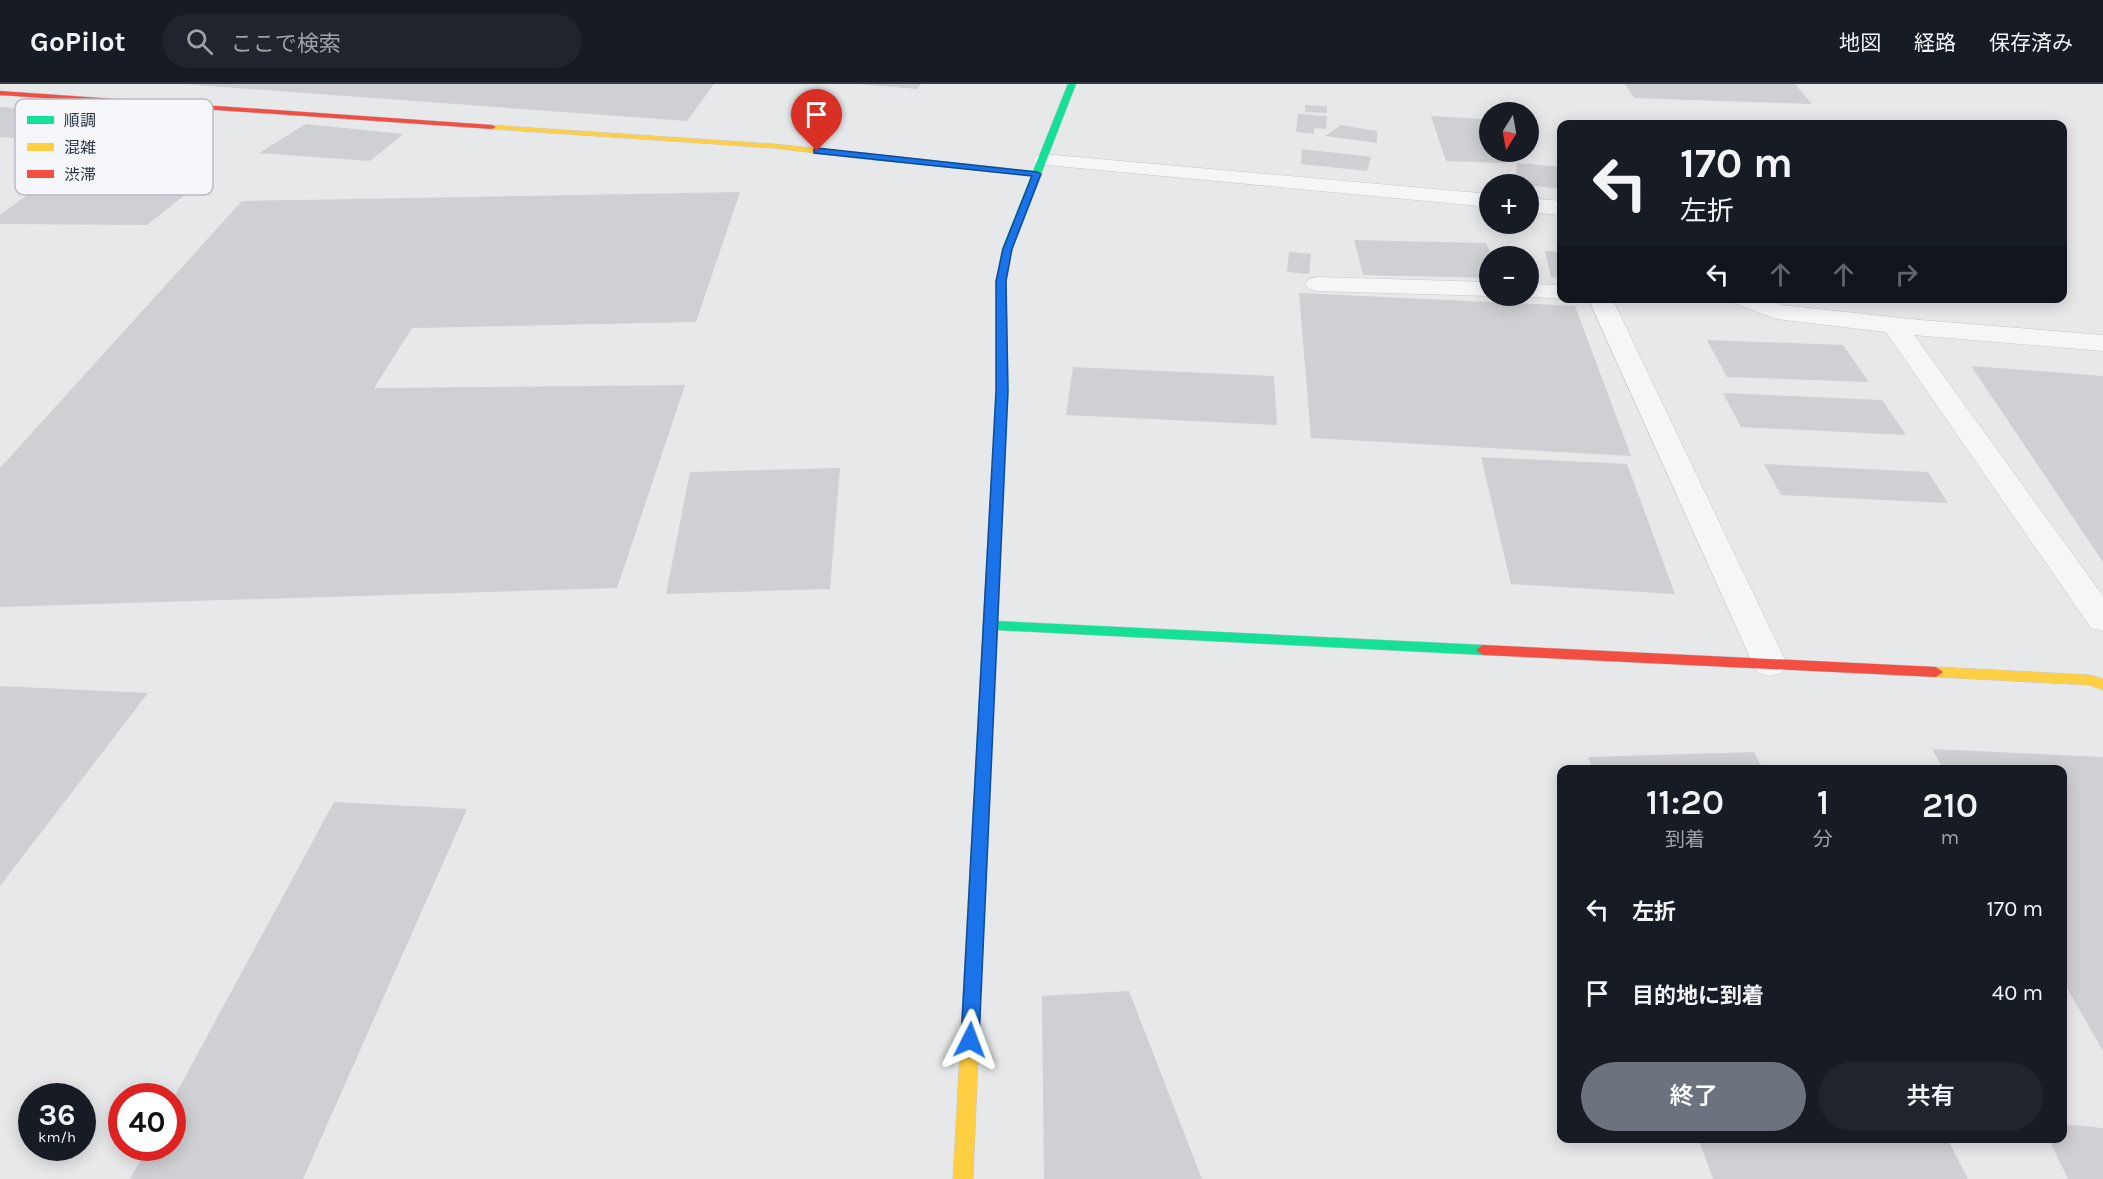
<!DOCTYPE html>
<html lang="ja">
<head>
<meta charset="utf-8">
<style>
  :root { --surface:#171b24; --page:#20242c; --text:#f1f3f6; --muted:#9ea1a6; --line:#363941; --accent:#6c737f }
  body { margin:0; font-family:Karla,"Noto Sans JP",sans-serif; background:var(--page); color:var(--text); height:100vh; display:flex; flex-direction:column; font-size:22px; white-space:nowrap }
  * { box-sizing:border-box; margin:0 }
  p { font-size:20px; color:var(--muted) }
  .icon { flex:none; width:33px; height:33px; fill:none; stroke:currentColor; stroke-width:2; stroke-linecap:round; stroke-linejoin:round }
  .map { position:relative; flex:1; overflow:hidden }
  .side { position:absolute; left:1557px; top:681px; width:510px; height:378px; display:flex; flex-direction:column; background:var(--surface); border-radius:12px; box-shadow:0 3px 15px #0003 }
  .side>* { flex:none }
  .top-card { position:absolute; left:1557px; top:36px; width:510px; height:183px; border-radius:12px; box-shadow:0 3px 15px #0003; background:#171b24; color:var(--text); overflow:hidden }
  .needle { width:39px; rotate:191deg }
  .fabs { position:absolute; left:1479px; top:18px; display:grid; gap:12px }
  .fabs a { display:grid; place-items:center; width:60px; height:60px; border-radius:50%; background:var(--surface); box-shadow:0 3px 15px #0003; font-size:30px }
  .speed { position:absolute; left:18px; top:999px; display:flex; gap:12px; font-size:30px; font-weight:700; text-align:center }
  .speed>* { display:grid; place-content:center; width:78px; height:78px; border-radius:50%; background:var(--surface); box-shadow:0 3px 15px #0003; line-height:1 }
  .speed small { font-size:15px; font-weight:400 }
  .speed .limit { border:9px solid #d22; background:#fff; color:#111 }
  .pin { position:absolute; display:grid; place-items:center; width:51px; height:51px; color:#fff; margin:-62px -26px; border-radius:50% 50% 50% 0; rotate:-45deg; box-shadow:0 0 6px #0007 }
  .pin .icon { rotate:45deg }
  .me { position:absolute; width:66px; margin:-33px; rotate:3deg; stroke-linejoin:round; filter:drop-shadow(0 0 4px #0008) }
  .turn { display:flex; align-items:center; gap:21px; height:126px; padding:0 24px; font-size:27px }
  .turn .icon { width:78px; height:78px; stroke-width:2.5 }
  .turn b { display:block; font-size:42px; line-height:51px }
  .lanes { display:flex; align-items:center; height:57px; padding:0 24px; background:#0003; justify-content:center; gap:30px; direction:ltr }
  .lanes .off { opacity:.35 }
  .eta { display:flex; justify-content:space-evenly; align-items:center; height:102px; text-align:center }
  .eta b { font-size:36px; font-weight:600; line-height:42px }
  .button { display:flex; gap:12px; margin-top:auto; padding:12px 24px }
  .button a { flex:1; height:69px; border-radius:36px; background:var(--accent); color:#fff; font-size:24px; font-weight:600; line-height:69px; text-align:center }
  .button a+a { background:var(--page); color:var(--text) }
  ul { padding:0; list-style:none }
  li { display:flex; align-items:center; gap:18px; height:84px; padding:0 24px }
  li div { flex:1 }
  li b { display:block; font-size:22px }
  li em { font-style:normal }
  header { display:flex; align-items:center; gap:36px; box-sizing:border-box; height:84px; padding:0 30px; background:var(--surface); border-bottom:2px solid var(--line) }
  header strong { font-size:28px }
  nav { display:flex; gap:33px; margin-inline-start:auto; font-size:21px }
  .search { width:420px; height:54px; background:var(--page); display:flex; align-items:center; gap:15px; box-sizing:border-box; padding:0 21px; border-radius:33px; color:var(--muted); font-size:22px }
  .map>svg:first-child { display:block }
</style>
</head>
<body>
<header>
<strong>GoPilot</strong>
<div class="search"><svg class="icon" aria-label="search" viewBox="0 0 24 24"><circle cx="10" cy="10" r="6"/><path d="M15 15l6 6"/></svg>ここで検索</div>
<nav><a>地図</a><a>経路</a><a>保存済み</a></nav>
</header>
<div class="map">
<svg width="2103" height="1095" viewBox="0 0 2103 1095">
  <rect width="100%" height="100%" fill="#e6e8ea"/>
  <!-- building -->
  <path fill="#ced0d3" d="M182 0H714L687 37Z
    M858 0H921L917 5Z
    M1625 0H1795L1812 20 1634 14Z
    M1305 21 1327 22V29L1305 28Z
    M0 23 203 37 164 66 0 53Z
    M1298 30 1327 32 1326 45 1314 44V50L1296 48Z
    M1431 32 1484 35 1490 48V68H1498L1503 79 1446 77Z
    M306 40 403 50 370 77 259 69Z
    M1341 41 1377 47V59L1325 52Z
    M1302 65 1371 73 1367 87 1301 80Z
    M1517 79 1562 83V105L1515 100Z
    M57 89 209 92 147 141 0 140V131Z
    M740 108 696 238 412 244 374 304 685 301 617 504 0 523V384L242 117Z
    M1354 156 1486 159 1492 172H1490V194L1363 191Z
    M1545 167 1562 168V194L1551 193Z
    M1289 168 1311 170 1309 190 1287 188Z
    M1299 209 1575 222 1631 372 1311 354Z
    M1707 256 1843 261 1869 298 1727 293Z
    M1971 282 2103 292V478Z
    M1073 283 1274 292 1277 341 1066 331Z
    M1723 309 1882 316 1906 351 1741 343Z
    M1481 373 1627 380 1675 510 1511 500Z
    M1764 380 1928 388 1948 419 1781 411Z
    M840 384 830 505 666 510 690 388Z
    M0 602 148 609 0 802Z
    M1932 665 2103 673V967L2062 895V686H1944Z
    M1754 668 1763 686H1593L1588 673Z
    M334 718 467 725 303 1095H130L147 1064H172V1017Z
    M1129 907 1202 1095H1044L1042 912Z
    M2062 1040 2103 1044V1095H2068L2048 1054H2062Z
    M1698 1054H1947L1968 1095H1713Z"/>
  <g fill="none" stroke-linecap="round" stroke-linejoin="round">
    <!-- street casing -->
    <g stroke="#c4c6c8" stroke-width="1">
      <path id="street" d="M1043 70 1490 110V123L1036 80 1033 76 1036 72Z
        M1528 114 1562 117V131L1528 128Z
        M1317 193 1490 198V212H1493H1490L1317 207 1309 205 1305 200 1309 195Z
        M1528 200 1562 201V214H1565L1562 215 1519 212H1528Z
        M1588 214H1612L1787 580 1782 589 1770 592 1758 589 1753 580Z
        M1731 214H1765L1781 221 1920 236 2103 251V267L1914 251 2103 512V547L2091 544 1886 248 1776 235 1734 219Z"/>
    </g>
    <!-- fast casing -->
    <g stroke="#c4c6c8" stroke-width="1">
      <path id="fast" d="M1068 0H1076L1012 165 1006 197 1007 254 1006 256H998L996 197 1002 165 1031 92 874 76 870 73 874 70 1033 87Z
        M991 516 998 520 997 537 1483 561 1490 566 1483 571 996 546 986 784 984 789 978 791 972 789 970 784 984 520Z"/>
    </g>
    <!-- slow casing -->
    <g stroke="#c4c6c8" stroke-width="1">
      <path id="slow" d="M489 41 773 60 874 70 878 73 874 76 773 64 492 45 488 43Z
        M1936 583 2090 591 2103 595V606L2089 601 1936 593 1929 588Z
        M978 777 984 779 986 784 973 1095H953L970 784 972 779Z"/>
    </g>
    <!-- jam casing -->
    <g stroke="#c4c6c8" stroke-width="1">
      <path id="jam" d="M0 7 492 41 496 43 492 45 0 11Z
        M1002 251 1007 254V307L998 520 991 524 984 520 997 307V254Z
        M1483 561 1936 583 1943 588 1936 593 1483 571 1476 566Z"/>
    </g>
    <!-- street -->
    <use href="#street" fill="#f5f6f7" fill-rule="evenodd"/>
    <!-- fast -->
    <use href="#fast" fill="#16e098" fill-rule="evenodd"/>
    <!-- slow -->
    <use href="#slow" fill="#ffcf43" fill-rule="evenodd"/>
    <!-- jam -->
    <use href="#jam" fill="#f24e42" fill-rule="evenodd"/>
  </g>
  <!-- route -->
  <path fill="#1a73e8" stroke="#114b97" stroke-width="1.5" d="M817 64 1037 88 1041 90 1012 165 1006 197 1008 307 979 956 977 962 970 964 964 962 961 956 996 307V197L1003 165 1032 92 814 69V65Z"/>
  <!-- legend -->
  <rect x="15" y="15" width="198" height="96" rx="9" fill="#f4f6f9" stroke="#b8bcc3" stroke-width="1.5"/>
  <rect x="27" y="32" width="27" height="8" fill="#16e098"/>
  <rect x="27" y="59" width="27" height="8" fill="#ffcf43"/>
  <rect x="27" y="86" width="27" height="8" fill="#f24e42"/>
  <g font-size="16" fill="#2b3445">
    <text x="64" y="42">順調</text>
    <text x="64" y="69">混雑</text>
    <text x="64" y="96">渋滞</text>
  </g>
</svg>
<div class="fabs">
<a><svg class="needle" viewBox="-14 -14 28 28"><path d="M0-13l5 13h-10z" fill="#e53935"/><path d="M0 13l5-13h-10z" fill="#9ea1a6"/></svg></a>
<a>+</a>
<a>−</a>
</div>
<div class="speed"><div>36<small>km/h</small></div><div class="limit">40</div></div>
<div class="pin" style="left:817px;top:67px;background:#d93025"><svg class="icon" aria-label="arrive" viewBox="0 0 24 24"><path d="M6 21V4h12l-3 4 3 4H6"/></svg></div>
<svg class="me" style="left:970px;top:956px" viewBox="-20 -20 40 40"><path d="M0-17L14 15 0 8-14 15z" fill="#1a73e8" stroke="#fff" stroke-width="4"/></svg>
<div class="top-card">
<div class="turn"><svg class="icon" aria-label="left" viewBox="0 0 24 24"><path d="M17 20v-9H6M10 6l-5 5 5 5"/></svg><div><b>170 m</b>左折</div></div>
<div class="lanes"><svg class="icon" aria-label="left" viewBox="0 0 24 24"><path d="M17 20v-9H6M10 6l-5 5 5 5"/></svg><svg class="icon off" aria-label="ahead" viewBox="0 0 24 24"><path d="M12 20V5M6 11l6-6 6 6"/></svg><svg class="icon off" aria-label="ahead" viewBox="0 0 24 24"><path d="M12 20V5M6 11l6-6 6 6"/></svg><svg class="icon off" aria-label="right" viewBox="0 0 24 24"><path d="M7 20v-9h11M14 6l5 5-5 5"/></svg></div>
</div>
<section class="side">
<div class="eta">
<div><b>11:20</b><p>到着</p></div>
<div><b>1</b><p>分</p></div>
<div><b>210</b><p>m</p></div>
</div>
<ul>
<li><svg class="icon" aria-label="left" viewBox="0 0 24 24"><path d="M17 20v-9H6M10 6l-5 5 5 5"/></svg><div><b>左折</b></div><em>170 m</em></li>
<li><svg class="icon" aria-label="arrive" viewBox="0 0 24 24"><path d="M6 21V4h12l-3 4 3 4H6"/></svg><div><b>目的地に到着</b></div><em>40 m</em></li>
</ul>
<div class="button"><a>終了</a><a>共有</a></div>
</section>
</div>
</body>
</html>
